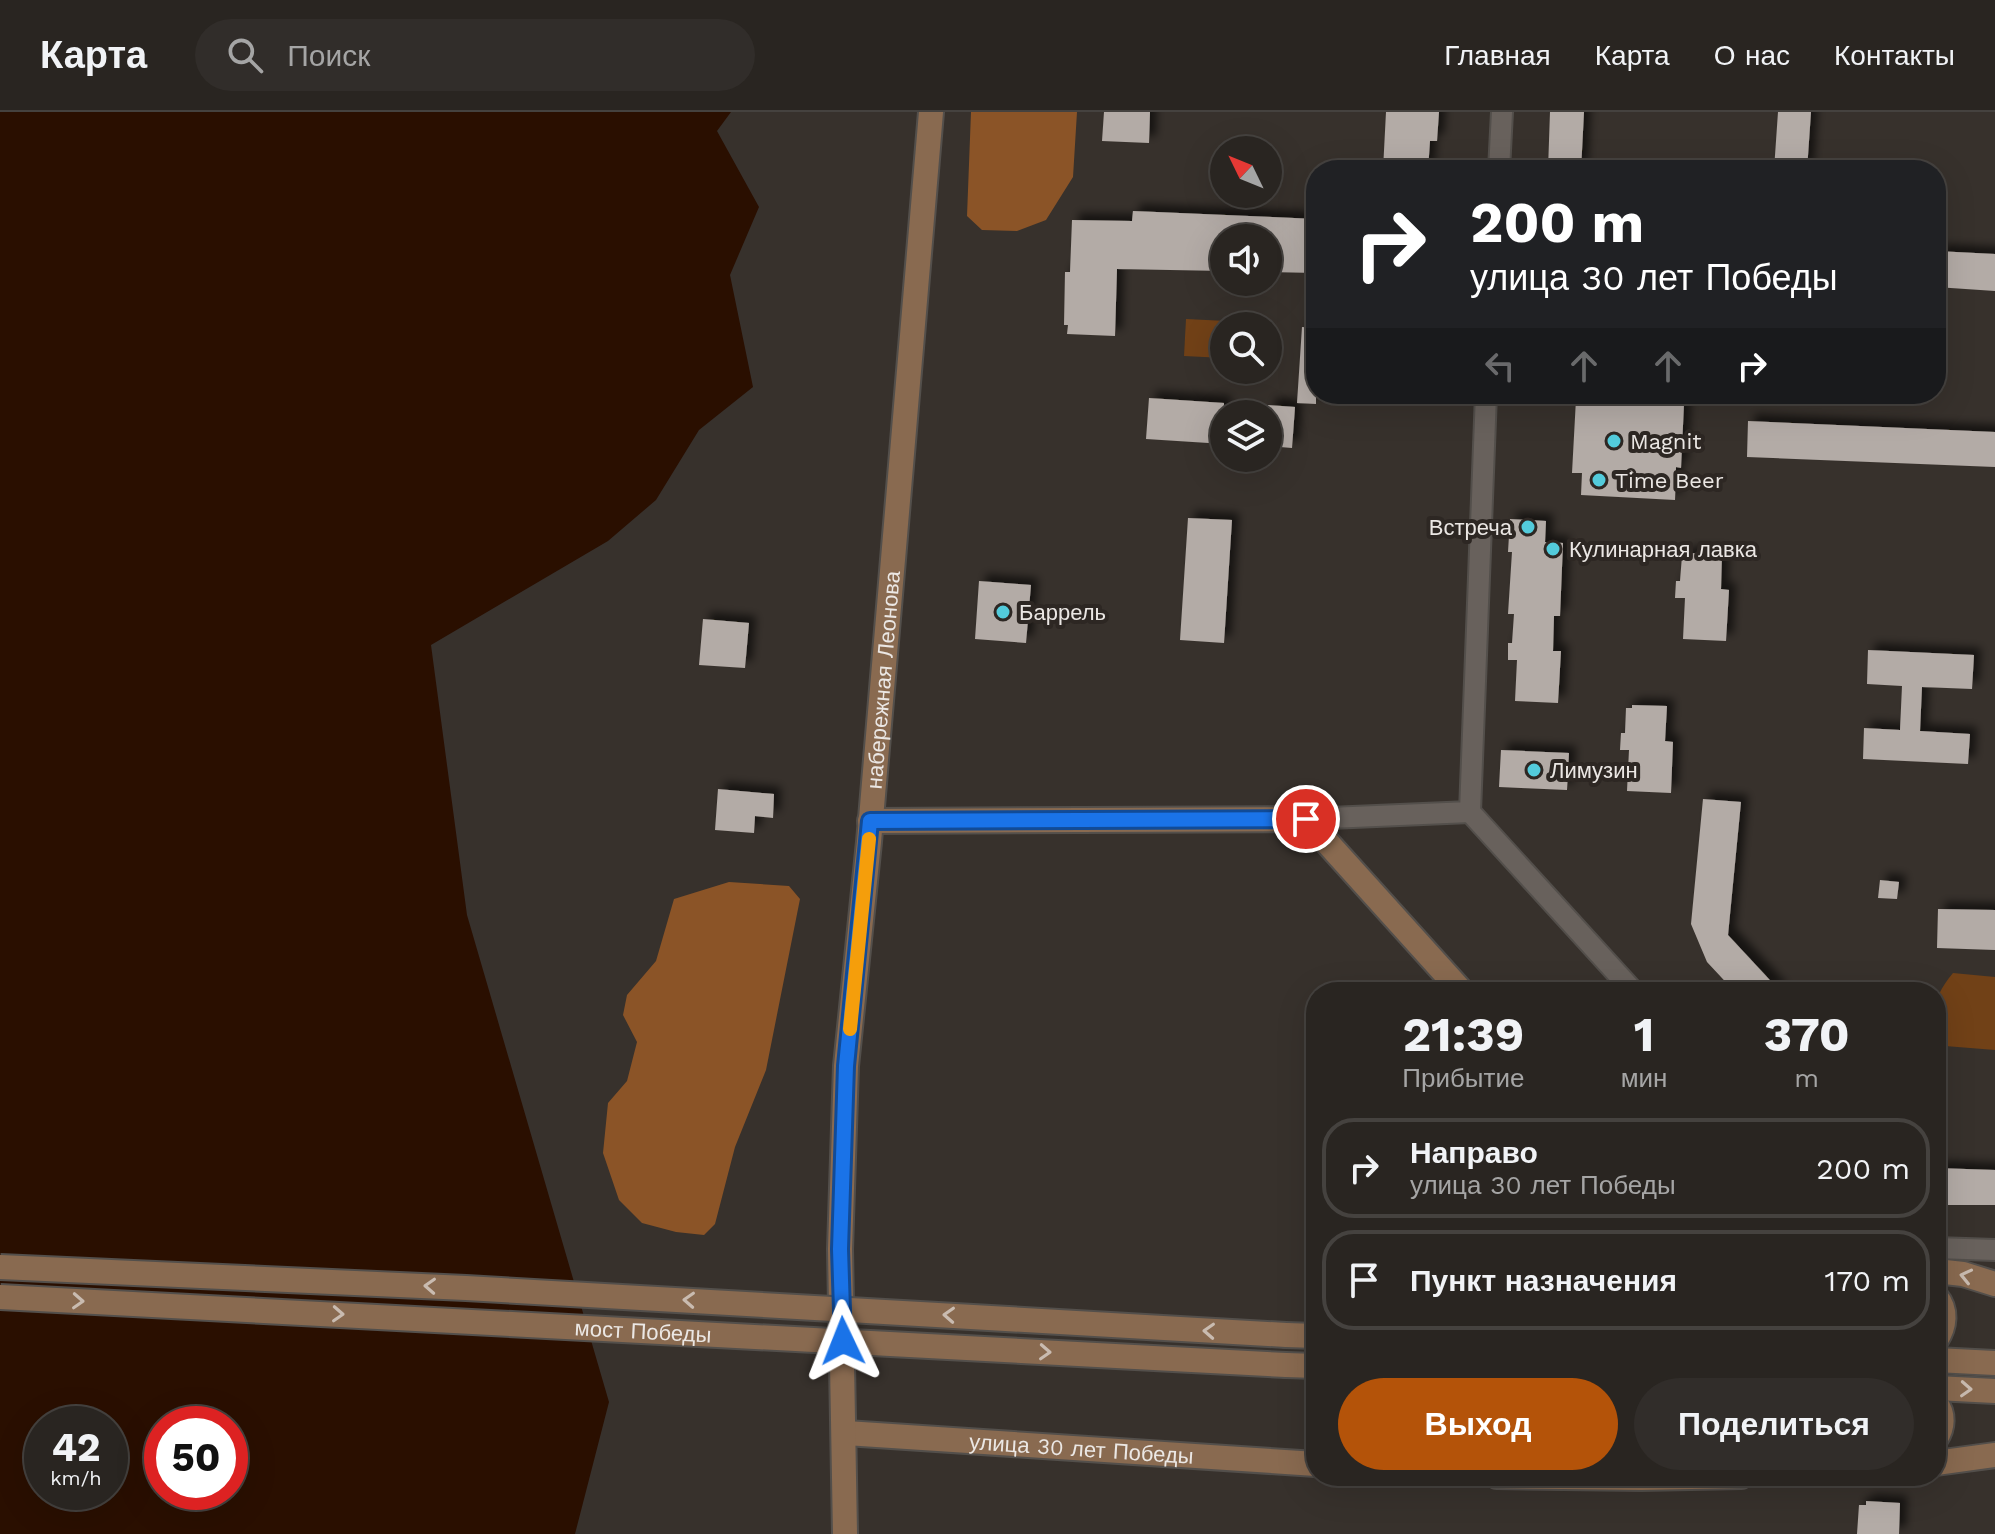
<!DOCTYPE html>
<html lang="ru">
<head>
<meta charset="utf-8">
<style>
  :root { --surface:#292521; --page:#312d2a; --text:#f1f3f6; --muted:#a5a5a5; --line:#45423f; --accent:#b45309 }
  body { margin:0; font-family:"Work Sans",sans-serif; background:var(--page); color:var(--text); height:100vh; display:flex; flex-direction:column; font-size:30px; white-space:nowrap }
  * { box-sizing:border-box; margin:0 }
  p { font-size:26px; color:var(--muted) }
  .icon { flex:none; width:44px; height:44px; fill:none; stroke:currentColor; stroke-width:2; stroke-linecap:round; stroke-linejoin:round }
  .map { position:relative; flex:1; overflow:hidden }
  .details { position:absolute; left:1306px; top:870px; width:640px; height:504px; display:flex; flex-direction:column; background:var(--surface); border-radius:32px; box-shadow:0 8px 32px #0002,0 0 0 2px var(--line) }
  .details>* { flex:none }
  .top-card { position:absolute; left:1306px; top:48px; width:640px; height:244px; border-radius:32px; box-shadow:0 8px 32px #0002,0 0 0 2px var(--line); background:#202124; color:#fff; overflow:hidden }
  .needle { width:52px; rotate:313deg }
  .fabs { position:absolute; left:1210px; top:24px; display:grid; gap:16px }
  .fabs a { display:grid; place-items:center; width:72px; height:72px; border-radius:50%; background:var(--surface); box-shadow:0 8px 32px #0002,0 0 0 2px var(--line); font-size:40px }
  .speed { position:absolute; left:24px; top:1294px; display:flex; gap:16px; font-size:40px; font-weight:700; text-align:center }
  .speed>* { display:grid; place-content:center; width:104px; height:104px; border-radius:50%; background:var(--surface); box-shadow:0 8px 32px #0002,0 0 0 2px var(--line); line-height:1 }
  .speed small { font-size:20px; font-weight:400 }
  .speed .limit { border:12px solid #d22; background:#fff; color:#111 }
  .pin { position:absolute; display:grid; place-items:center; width:68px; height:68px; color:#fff; margin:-34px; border:4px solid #fff; border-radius:50%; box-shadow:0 2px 8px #0007 }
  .me { position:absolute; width:88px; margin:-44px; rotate:358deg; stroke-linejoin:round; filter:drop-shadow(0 0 6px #0008) }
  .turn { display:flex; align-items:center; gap:28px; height:168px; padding:0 32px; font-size:36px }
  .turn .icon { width:104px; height:104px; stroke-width:2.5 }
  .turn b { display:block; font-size:56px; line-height:68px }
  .lanes { display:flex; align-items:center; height:76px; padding:0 32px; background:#0003; justify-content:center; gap:40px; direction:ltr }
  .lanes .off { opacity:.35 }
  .eta { display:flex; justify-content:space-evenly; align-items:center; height:136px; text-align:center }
  .eta b { font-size:48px; font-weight:700; line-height:56px }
  .button { display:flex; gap:16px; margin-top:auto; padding:16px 32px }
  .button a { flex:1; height:92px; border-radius:48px; background:var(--accent); color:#fff; font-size:32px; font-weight:700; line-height:92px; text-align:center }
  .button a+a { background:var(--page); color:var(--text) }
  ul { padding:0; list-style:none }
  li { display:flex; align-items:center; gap:24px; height:100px; margin:0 16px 12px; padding:0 16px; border:4px solid var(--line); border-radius:32px }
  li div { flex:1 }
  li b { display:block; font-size:30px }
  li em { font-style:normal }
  header { display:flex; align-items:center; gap:48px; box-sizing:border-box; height:112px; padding:0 40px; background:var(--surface); border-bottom:2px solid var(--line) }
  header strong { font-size:38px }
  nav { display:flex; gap:44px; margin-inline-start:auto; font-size:28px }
  .search { width:560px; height:72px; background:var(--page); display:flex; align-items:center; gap:20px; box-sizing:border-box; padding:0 28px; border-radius:44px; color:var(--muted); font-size:30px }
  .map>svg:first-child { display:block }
</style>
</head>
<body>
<header>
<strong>Карта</strong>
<div class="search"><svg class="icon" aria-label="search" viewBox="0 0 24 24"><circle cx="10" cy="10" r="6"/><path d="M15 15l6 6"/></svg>Поиск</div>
<nav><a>Главная</a><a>Карта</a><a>О нас</a><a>Контакты</a></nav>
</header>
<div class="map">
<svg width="1995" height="1422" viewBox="0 0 1995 1422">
  <defs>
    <filter id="shadow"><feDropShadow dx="7" dy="-7" stdDeviation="4" flood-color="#0009"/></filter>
  </defs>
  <rect width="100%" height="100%" fill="#37312c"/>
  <!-- green -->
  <path fill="#714117" d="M1186 207 1247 210V214H1224V246L1184 244Z
    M1953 861 1995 865V938L1945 934C1929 905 1932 886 1953 861Z"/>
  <!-- forest -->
  <path fill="#8b5427" d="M971 0H1077L1073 65 1046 108 1017 119 982 118 967 104Z
    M729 770 789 774 800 787 766 958 735 1035 715 1112 704 1123 676 1120 642 1111 619 1088 603 1041 608 991 627 969 637 930 623 903 627 883 656 849 674 787Z"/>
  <!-- water -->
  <path fill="#2a0f00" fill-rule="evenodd" d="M0 0H731L717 19 759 95 730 163 753 275 699 318 656 388 608 429 431 533 467 803 609 1290 575 1422H0ZM42 1312H110V1380H42ZM162 1312H230V1380H162Z"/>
  <!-- building -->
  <path fill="#b3aba6" filter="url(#shadow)" d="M1104 0H1150L1149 31 1102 29Z
    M1386 0H1439L1437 29H1430L1428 58H1383Z
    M1550 0H1584L1581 58H1548Z
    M1778 0H1811L1807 58H1774Z
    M1133 99 1316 107V161L1268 160V126H1224V159L1117 157 1115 224 1067 222 1068 213H1064L1065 160H1070L1072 108 1132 109Z
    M1936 139 1995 142V179L1936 175Z
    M1302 215 1316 216V292L1297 291Z
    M1149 286 1224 291V332L1146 327Z
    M1576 287 1684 292 1681 356 1676 355 1675 388 1581 383 1582 361H1572Z
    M1268 293 1295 295 1292 336 1268 334Z
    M1748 309 1995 320V355L1747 345Z
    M1188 406 1232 408 1224 531 1180 528Z
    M1510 407 1546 409 1545 430 1563 431 1560 504H1554L1553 539H1561L1558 591 1515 589 1517 548H1508V531H1512L1514 502H1508L1512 440H1508Z
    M1688 441 1722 442 1721 477 1729 478 1726 529 1683 527 1685 486H1675L1676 469H1680L1682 444H1687Z
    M979 469 1031 473 1026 531 975 527Z
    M703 507 749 511 745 556 699 553Z
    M1868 538 1974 543 1972 577 1922 575 1920 619 1970 622 1968 652 1863 647 1864 616 1900 618 1902 574 1867 572Z
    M1632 593 1667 594 1665 629 1673 630 1671 681 1627 679 1629 638H1620L1621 621H1625L1626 596H1632Z
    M1501 638 1569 641 1567 678 1499 675Z
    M718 677 774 682 773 706 755 704 754 721 715 718Z
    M1703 687 1741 690 1728 823 1781 880H1735L1707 850 1691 812Z
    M1880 768 1899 770 1897 787 1878 786Z
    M1938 797 1995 798V838L1937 836Z
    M1936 1056 1995 1058V1093H1936Z
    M1866 1389 1900 1391 1899 1422H1857L1859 1393H1866Z"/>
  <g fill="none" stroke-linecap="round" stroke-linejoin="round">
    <!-- street casing -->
    <g stroke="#534f4b" stroke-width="24">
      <path id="street" d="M1499 58 1502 0
        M1470 700 1486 282
        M1306 707 1470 700 1634 880
        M1936 1136 1995 1138"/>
    </g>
    <!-- secondary casing -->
    <g stroke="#534f4b" stroke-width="28">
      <g id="secondary">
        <path d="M870 709 1306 707 1462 880"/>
        <path d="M1936 1159 1963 1162 1995 1172"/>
        <path d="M1936 1185C1947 1198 1945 1214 1936 1228"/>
        <path d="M1286 1223 1316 1224"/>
        <path d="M1936 1248 1995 1251"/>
        <path d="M1286 1253 1316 1254"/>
        <path d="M1936 1276 1995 1279"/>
        <path d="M1936 1292C1944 1302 1943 1315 1936 1326"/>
        <path id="s1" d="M846 1321 1316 1352"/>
        <path d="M1936 1351 1995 1343"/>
        <path d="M1497 1364 1641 1366 1741 1364"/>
        <path id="s2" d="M845 1422 840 1137 846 954 869 730 931 0"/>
      </g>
    </g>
    <!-- street -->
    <use href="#street" stroke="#68615c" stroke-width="20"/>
    <!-- secondary -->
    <use href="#secondary" stroke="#896a50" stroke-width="24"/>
    <!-- secondary-bridge casing -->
    <g stroke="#534f4b" stroke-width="28" stroke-linecap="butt">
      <g id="secondary-bridge">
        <path d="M0 1155 466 1176 1286 1223"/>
        <path id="s3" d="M0 1185 1286 1253"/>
      </g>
    </g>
    <!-- secondary-bridge -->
    <use href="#secondary-bridge" stroke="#896a50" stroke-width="24"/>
  </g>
  <!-- one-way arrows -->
  <defs><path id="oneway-chevron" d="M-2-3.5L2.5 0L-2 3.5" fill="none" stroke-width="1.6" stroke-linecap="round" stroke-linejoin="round" transform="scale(2)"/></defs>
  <g stroke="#c9bbb0">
    <use href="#oneway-chevron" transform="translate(1966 1164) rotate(-167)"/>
    <use href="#oneway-chevron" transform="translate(430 1174) rotate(-177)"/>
    <use href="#oneway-chevron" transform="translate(689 1188) rotate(-177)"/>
    <use href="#oneway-chevron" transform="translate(78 1189) rotate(3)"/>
    <use href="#oneway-chevron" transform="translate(338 1202) rotate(3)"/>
    <use href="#oneway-chevron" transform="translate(949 1203) rotate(-177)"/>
    <use href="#oneway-chevron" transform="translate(1209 1219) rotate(-177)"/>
    <use href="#oneway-chevron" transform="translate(1045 1240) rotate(3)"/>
    <use href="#oneway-chevron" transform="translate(1966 1277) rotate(3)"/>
  </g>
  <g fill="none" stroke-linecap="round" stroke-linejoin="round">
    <!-- route casing -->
    <g stroke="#114b97" stroke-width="20">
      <path id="route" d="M843 1229 840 1137 846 954 870 709 1306 707"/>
    </g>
    <!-- route -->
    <use href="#route" stroke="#1a73e8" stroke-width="14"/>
    <!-- slow -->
    <path stroke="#f59e0b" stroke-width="14" d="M850 917 869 727"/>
  </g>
  <!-- markers -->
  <g fill="#53cbdb" stroke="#2d2723" stroke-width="3">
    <circle cx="1614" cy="329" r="8"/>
    <circle cx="1599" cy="368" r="8"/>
    <circle cx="1528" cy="415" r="8"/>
    <circle cx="1553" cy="437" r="8"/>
    <circle cx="1003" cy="500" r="8"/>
    <circle cx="1534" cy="658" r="8"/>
  </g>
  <g text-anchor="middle" stroke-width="8" stroke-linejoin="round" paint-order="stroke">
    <!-- poi labels -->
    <g font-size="22" fill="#ebe7e4" stroke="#2d2723" text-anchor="start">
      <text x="1630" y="337">Magnit</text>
      <text x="1615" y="376">Time Beer</text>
      <text x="1512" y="423" text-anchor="end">Встреча</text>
      <text x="1569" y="445">Кулинарная лавка</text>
      <text x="1019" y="508">Баррель</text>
      <text x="1550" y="666">Лимузин</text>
    </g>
    <!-- street labels -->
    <g font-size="22" fill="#ebe7e4" stroke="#2d2723">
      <text dy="8" stroke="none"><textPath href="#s2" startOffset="856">набережная Леонова</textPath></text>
      <text dy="8" stroke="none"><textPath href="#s3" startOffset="644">мост Победы</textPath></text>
      <text dy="8" stroke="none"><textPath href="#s1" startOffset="236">улица 30 лет Победы</textPath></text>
    </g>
  </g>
</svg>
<div class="fabs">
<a><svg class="needle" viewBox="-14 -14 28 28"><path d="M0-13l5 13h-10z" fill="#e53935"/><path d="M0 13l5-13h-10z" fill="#a5a5a5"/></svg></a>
<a><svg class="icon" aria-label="sound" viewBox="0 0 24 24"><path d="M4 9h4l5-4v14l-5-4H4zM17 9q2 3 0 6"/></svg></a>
<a><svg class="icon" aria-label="search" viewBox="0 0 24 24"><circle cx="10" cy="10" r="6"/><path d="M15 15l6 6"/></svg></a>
<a><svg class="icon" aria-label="layers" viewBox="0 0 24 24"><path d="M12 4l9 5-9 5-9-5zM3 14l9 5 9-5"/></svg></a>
</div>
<div class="speed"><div>42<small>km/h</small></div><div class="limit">50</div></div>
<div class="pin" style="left:1306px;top:707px;background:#d93025"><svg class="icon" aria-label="arrive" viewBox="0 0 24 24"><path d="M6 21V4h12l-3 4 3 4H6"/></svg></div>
<svg class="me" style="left:843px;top:1229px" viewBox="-20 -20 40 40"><path d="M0-17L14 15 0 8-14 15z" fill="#1a73e8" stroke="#fff" stroke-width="4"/></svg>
<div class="top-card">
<div class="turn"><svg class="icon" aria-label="right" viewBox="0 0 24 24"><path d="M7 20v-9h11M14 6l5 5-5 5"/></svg><div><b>200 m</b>улица 30 лет Победы</div></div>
<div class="lanes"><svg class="icon off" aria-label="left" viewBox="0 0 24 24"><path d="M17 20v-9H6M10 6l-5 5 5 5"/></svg><svg class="icon off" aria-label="ahead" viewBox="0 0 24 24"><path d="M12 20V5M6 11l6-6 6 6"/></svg><svg class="icon off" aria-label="ahead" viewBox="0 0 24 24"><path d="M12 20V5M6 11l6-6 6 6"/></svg><svg class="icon" aria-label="right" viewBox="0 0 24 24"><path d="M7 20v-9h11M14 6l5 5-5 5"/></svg></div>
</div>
<section class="details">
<div class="eta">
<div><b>21:39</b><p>Прибытие</p></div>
<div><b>1</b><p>мин</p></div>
<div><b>370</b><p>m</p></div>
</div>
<ul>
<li><svg class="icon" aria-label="right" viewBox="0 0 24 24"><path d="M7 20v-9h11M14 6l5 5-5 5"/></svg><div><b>Направо</b><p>улица 30 лет Победы</p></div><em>200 m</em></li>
<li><svg class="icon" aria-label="arrive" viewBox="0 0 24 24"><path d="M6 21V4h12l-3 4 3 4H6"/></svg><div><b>Пункт назначения</b></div><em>170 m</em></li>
</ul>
<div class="button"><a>Выход</a><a>Поделиться</a></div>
</section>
</div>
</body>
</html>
